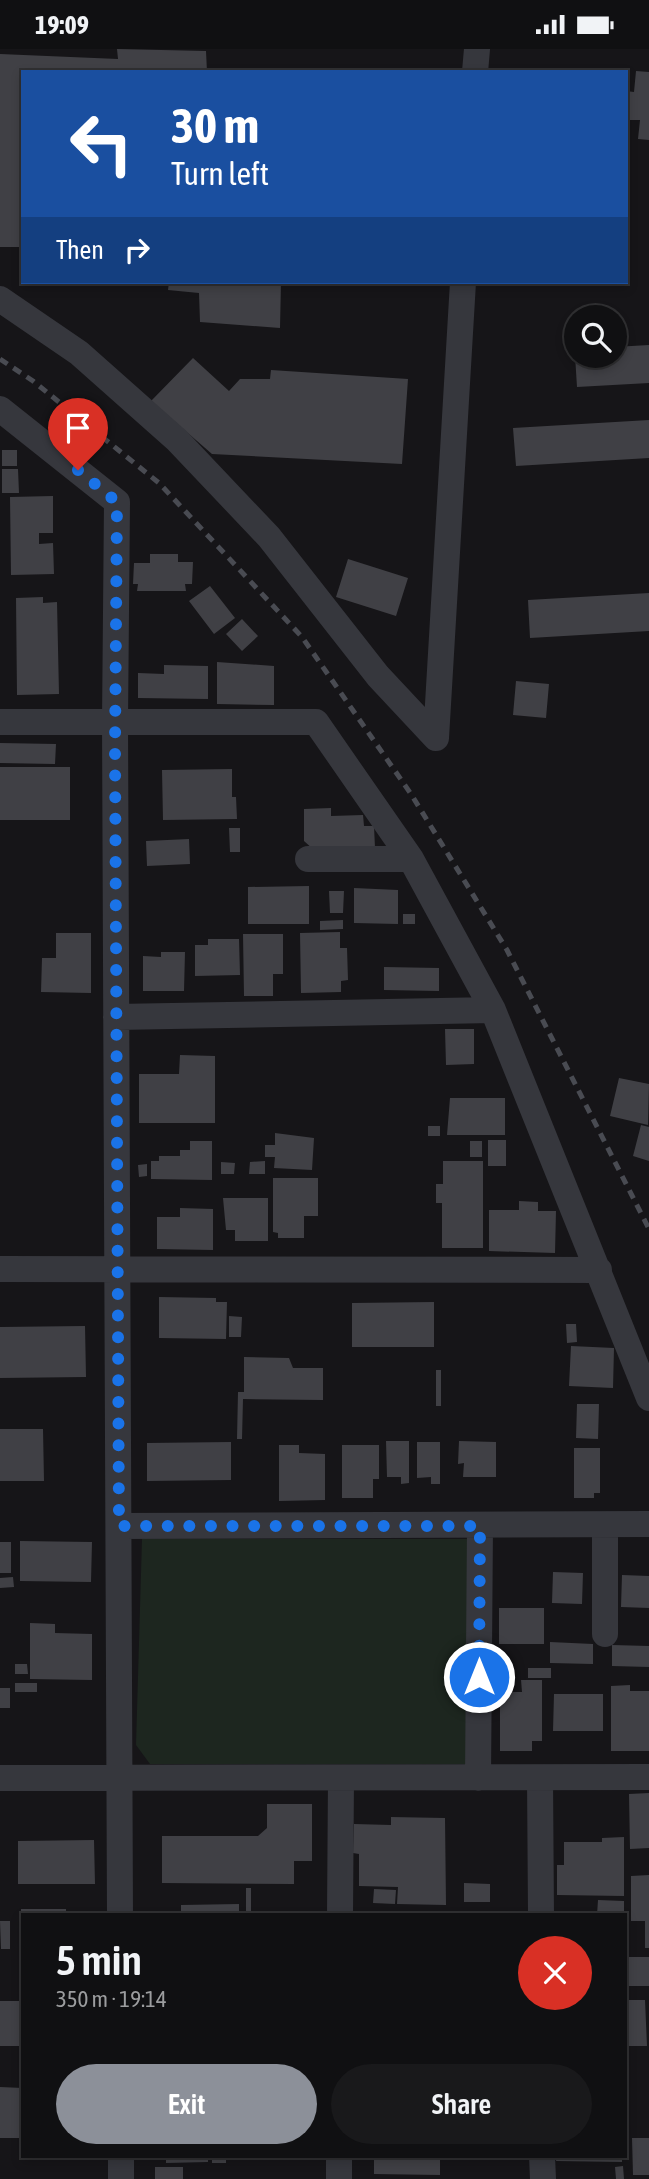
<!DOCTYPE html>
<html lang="en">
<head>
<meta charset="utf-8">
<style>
  :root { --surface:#101012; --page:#19191b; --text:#f1f3f6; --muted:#9c9d9f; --line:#303032; --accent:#8c9099 }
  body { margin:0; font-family:"Asap Condensed",sans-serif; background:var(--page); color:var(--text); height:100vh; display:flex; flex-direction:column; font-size:26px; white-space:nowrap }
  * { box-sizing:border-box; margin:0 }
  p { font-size:23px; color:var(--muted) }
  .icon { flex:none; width:38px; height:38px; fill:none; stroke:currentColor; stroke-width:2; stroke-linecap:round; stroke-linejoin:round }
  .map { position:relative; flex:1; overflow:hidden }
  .panel { position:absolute; left:21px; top:1864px; width:606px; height:245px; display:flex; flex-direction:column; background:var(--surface); border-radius:0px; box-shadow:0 4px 10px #0003,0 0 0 2px var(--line) }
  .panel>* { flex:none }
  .banner { position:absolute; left:21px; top:21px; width:607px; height:214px; border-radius:0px; box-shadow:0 4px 10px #0003,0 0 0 2px var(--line); background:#1a4fa0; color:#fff; overflow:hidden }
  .buttons { position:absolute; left:564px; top:256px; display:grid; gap:14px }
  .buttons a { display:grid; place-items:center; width:63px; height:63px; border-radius:50%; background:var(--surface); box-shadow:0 4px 10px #0003,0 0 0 2px var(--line); font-size:35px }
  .pin { position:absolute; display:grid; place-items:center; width:60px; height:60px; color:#fff; margin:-72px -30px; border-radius:50% 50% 50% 0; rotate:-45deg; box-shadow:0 0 7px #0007 }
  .pin .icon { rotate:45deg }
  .me { position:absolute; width:77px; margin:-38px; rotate:0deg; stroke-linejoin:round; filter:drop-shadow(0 0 5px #0008) }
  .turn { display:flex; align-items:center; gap:24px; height:147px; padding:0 35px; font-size:32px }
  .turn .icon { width:91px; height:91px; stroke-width:2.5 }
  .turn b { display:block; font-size:49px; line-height:60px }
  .then { display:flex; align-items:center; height:66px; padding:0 35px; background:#0003; gap:14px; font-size:26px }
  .round { display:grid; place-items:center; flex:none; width:74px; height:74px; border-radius:37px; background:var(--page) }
  .head { display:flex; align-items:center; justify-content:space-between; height:119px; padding:0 35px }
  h1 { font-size:42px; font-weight:600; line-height:52px }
  .button { display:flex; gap:14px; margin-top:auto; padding:14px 35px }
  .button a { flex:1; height:80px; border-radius:42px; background:var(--accent); color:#fff; font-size:28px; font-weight:600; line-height:80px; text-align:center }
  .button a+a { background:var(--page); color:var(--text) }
  .status { display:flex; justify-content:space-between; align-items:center; height:49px; padding:0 35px; background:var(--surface); direction:ltr }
  .status svg { height:19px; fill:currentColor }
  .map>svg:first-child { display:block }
</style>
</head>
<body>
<div class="status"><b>19:09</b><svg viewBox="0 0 49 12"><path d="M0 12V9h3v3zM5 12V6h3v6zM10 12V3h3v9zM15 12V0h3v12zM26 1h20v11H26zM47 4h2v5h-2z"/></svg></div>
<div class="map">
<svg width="649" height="2130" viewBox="0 0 649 2130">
  <rect width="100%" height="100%" fill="#161518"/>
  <!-- green -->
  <path fill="#1d261f" d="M142 1490H470L469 1715H150L136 1696Z"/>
  <!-- building -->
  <path fill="#404045" d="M117 0 206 2 207 23H23V198H0V5L118 10Z
    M636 22 649 23V91L638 90 640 71H626V42L634 43Z
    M169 233H281L280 279 200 273 199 244 168 241Z
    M649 296V334L577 338 575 306H614V298Z
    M193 309 229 342 240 330H270L271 321 408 330 402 415 212 405 151 352Z
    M649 371V409L516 417 513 379Z
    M2 401H17V417H2Z
    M2 420H18L19 444H2Z
    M53 447V484H39V495L53 494 54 525 11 526 10 448Z
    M150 505H178V513H193L192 535H185L186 542H137L138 535H133L134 514H150Z
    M348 510 408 529 396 567 336 548Z
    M210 537 235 569 214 585 189 552Z
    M649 544V582L530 589 528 551Z
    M43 548V554L57 553 59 645 17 646 16 549Z
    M242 570 258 587 242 602 226 585Z
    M217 613 274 617V656L217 655Z
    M164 616 208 617V650L138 649V624L164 625Z
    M516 632 549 635 546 669 513 666Z
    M0 694 56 695 55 715 0 714Z
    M0 718H70V771H0Z
    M232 720V748H236L237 770 163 771 162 721Z
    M331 759V767L363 766 364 777H374L375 799 314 801 304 792V760Z
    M229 779H240V803H230Z
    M189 790 190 815 147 817 146 792Z
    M309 837V875H248V838Z
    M354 839 398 841V875L354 874Z
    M329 842H344L343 864H330Z
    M403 865H415V875H403Z
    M343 871V880L320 881V872Z
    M340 883V899H347L348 931 341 932V943L301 944 300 884Z
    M56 884H91V944L41 943 42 909H56Z
    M243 885H283V925H273V947H244Z
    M208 890H239L240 926 195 927V896H208Z
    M161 903H185L184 942H143V907L161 908Z
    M384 918 439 919V942L384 941Z
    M445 980H474V1015L446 1016Z
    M180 1006 215 1007V1074H139V1025H179Z
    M619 1029 649 1035 648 1076 610 1067Z
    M450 1049H505V1086H447Z
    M641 1076 649 1078V1112L633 1107Z
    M428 1077H440V1087H428Z
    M275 1084 314 1089 312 1121 274 1119 275 1108H265V1096H275Z
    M488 1091H506V1117H488Z
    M190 1092H212V1131L151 1130V1112H159V1107H180V1101H190Z
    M470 1092H482V1108H470Z
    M265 1112V1125H249L250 1113Z
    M443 1112H483V1199H442V1154H436V1135H443Z
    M221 1113 235 1114 234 1125H221Z
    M147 1115V1127L139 1128 138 1116Z
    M273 1129H318V1167H304V1189H278V1184L273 1183Z
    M223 1149H268V1192H235V1181H226Z
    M519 1152 538 1153V1162H556L555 1204 489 1202V1161H519Z
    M180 1159 213 1160V1201L157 1200V1168H180Z
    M159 1248 216 1249V1253H227L226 1290 159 1289Z
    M434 1253V1298H352V1254Z
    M229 1267 242 1268 241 1288H229Z
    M566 1275H576L577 1293 567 1294Z
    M85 1277 86 1328 0 1329V1278Z
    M571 1297 614 1299 613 1339 569 1337Z
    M244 1308 289 1309 293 1319H323V1351L243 1350 242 1390H237L238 1343H244Z
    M436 1321H441V1357H436Z
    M577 1355H599L598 1390 576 1389Z
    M0 1380H43L44 1432H0Z
    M386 1392H409V1434L401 1435V1428H387Z
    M459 1392 496 1393V1428H463L464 1414 458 1415Z
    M231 1393V1431L147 1432V1394Z
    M417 1393H440V1435H431V1428L417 1429Z
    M279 1396H299V1404L325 1405V1451L279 1452Z
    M342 1396H379V1430H373V1449H342Z
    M574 1399H600V1444H594V1449H574Z
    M20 1492 92 1493 91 1533 20 1532Z
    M0 1493H11V1524H0Z
    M553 1523 583 1524 582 1555 552 1554Z
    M622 1526 649 1527V1559L621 1558Z
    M13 1528 14 1538 0 1539V1529Z
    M499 1559H544V1595H499Z
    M30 1574 55 1575V1584L92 1585V1631L30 1630Z
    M550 1593 593 1595V1615L550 1614Z
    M612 1596 649 1597V1618L612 1617Z
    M15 1615H27L28 1625H15Z
    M528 1619H551V1629H528Z
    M521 1631H542V1692H532V1702H500V1648H504V1643H522Z
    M15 1634H37V1643H15Z
    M630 1636V1642H649V1702H611V1637Z
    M0 1639H10V1659H0Z
    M554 1645H603V1682H553Z
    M649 1744V1799L630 1800 629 1745Z
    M267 1755H312V1812H294V1835L162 1834V1787H258L267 1779Z
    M391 1768 445 1769 446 1856 397 1855 398 1838 359 1837V1805L353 1804 354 1775 391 1776Z
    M624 1788V1847L557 1846V1816H564V1793H602V1789Z
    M94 1791 95 1835H18V1792Z
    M649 1826V1899H645V1872H631V1827Z
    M464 1834 490 1835V1853H464Z
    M246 1839H251V1866H246Z
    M374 1840 396 1841 395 1855 373 1854Z
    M598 1851 624 1852V1866H597Z
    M239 1855V1866H181V1856Z
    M21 1860H66V1866H21Z
    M0 1872H10V1900H1Z
    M629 1908H649V1937H629Z
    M628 1951H645L647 1997H629Z
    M0 1952H23V1997H0Z
    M0 2038 23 2039V2089H0Z
    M632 2089H649V2126H633Z
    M166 2107H208V2113L166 2114Z
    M226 2107V2114H212V2108Z
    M374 2107H440V2126L374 2125Z
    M557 2107H622V2113L556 2112Z
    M623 2117 624 2130H616L615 2118Z
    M155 2118H183V2130H155Z"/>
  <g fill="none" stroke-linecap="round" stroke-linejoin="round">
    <!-- minor -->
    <path stroke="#36373d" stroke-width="26" d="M475 23 477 0
      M0 250 79 304 177 391 269 488 378 627 436 689
      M0 360 117 453 115 673 120 1866
      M0 673H316L411 810 493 961 649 1349
      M436 689 463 233
      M308 810H411
      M116 968 493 961
      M0 1220 599 1221
      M605 1476V1585
      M119 1477 649 1475
      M0 1729 649 1728
      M478 1729 480 1477
      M540 1729 541 1866
      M340 1866 341 1729
      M121 2107V2130
      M542 2107 543 2130
      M339 2130V2107"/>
    <!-- rail -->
    <path stroke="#494b52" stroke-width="5" stroke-dasharray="9 7" stroke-linecap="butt" d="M0 310 33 332 159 434 302 588 411 745 507 901 649 1180"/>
  </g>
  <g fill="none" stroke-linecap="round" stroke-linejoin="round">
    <!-- route -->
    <path stroke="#1a73e8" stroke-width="12" stroke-dasharray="0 21.6" d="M78 421 117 453 115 700 119 1477H480L479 1628"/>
  </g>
</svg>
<div class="buttons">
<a><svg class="icon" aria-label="search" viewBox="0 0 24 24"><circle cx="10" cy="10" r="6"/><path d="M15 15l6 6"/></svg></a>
</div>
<div class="pin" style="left:78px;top:421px;background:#d93025"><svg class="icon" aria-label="arrive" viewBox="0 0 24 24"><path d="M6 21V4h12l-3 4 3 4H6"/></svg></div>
<svg class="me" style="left:479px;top:1628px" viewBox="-20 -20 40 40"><circle r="17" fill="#1a73e8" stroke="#fff" stroke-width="3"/><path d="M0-11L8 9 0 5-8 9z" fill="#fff"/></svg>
<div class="banner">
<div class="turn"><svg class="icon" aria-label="left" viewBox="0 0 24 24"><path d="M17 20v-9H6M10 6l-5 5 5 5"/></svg><div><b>30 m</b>Turn left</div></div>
<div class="then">Then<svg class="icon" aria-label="right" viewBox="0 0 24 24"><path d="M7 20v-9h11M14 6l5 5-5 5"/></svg></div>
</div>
<section class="panel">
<div class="head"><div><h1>5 min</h1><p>350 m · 19:14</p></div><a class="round" style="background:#d93025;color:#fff"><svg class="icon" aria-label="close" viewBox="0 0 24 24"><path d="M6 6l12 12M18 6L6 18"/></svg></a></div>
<div class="button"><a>Exit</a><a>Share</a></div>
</section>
</div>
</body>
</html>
